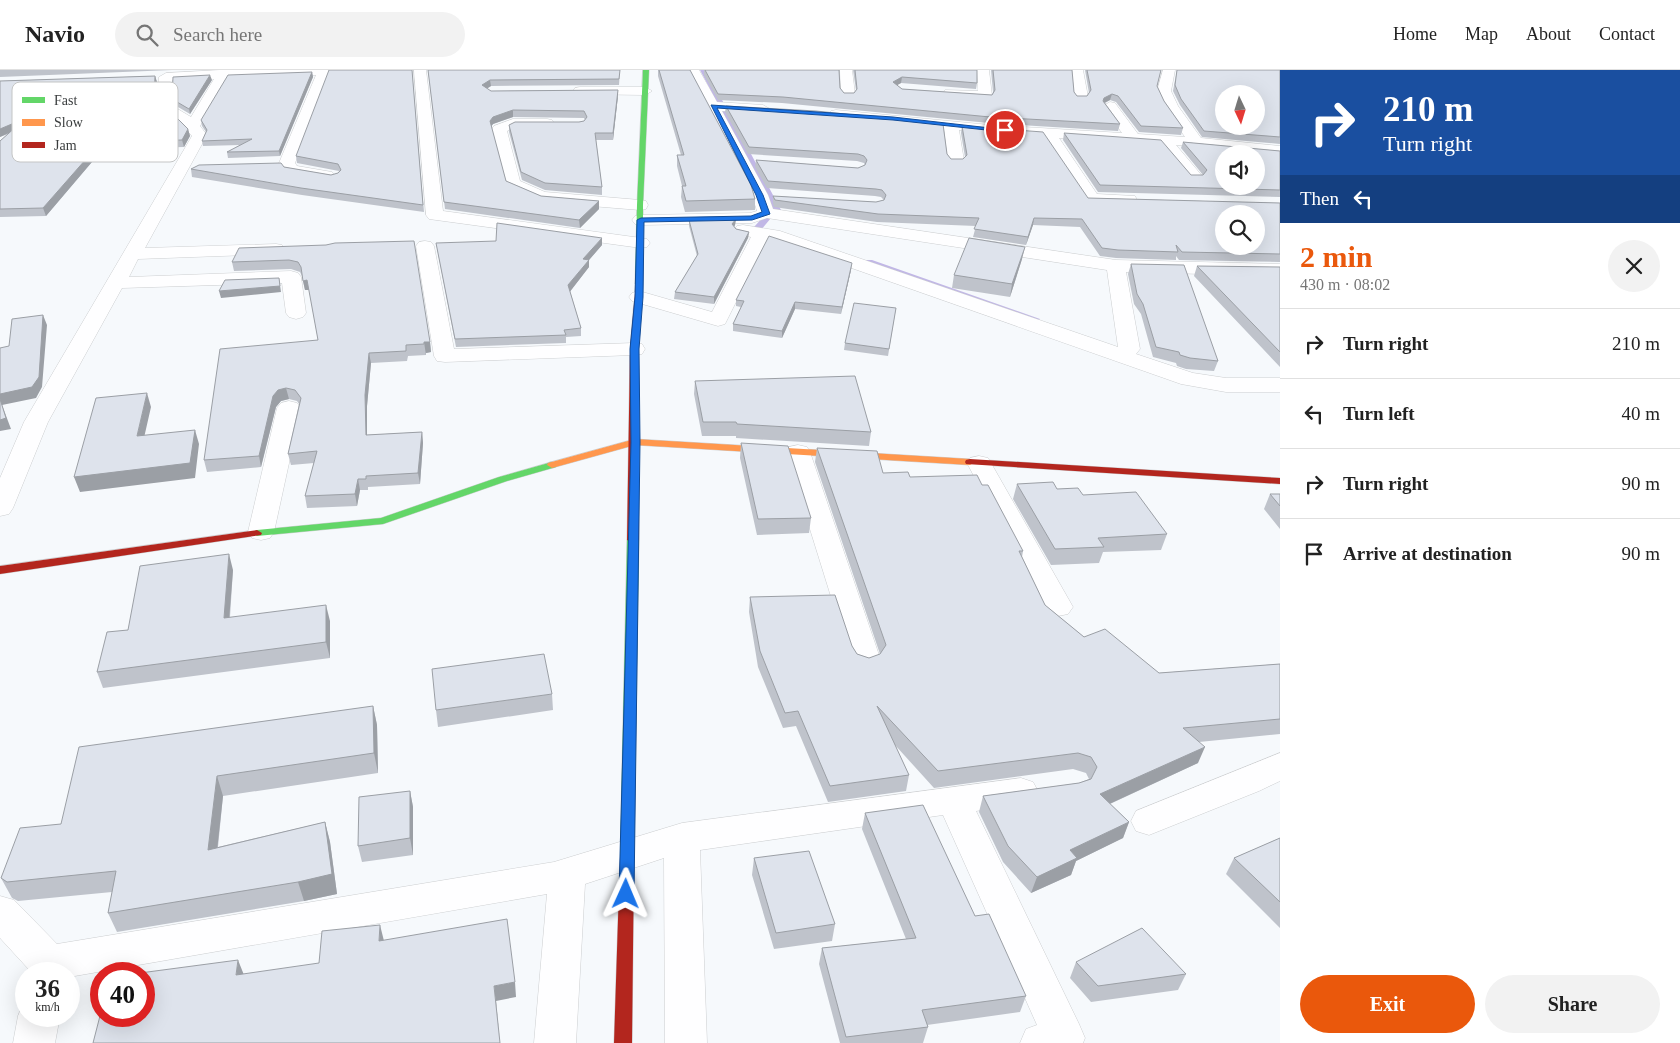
<!DOCTYPE html>
<html lang="en">
<head>
<meta charset="utf-8">
<style>
  :root { --surface:#fff; --page:#f2f2f2; --text:#222; --muted:#767676; --line:#e0e0e0; --accent:#ea580c }
  body { margin:0; font-family:Georgia,serif; background:var(--page); color:var(--text); height:100vh; display:flex; flex-direction:column; font-size:19px; white-space:nowrap }
  * { box-sizing:border-box; margin:0 }
  p { font-size:16px; color:var(--muted) }
  .icon { flex:none; width:28px; height:28px; fill:none; stroke:currentColor; stroke-width:2; stroke-linecap:round; stroke-linejoin:round }
  .map { position:relative; flex:1; overflow:hidden }
  .details { display:flex; flex-direction:column; background:var(--surface); width:400px }
  .details>* { flex:none }
  .top-card { background:#1a4fa0; color:#fff; overflow:hidden }
  .needle { width:32px; rotate:176deg }
  .controls { position:absolute; left:1215px; top:15px; display:grid; gap:10px }
  .controls a { display:grid; place-items:center; width:50px; height:50px; border-radius:50%; background:var(--surface); box-shadow:0 5px 20px #0002; font-size:25px }
  .speed { position:absolute; left:15px; top:892px; display:flex; gap:10px; font-size:25px; font-weight:700; text-align:center }
  .speed>* { display:grid; place-content:center; width:65px; height:65px; border-radius:50%; background:var(--surface); box-shadow:0 5px 20px #0002; line-height:1 }
  .speed small { font-size:12px; font-weight:400 }
  .speed .limit { border:8px solid #d22; background:#fff; color:#111 }
  .pin { position:absolute; display:grid; place-items:center; width:42px; height:42px; color:#fff; margin:-21px; border:2px solid #fff; border-radius:50%; box-shadow:0 1px 5px #0007 }
  .me { position:absolute; width:55px; margin:-28px; rotate:1deg; stroke-linejoin:round; filter:drop-shadow(0 0 4px #0008) }
  .turn { display:flex; align-items:center; gap:18px; height:105px; padding:0 20px; font-size:22px }
  .turn .icon { width:65px; height:65px; stroke-width:2.5 }
  .turn b { display:block; font-size:35px; line-height:42px }
  .then { display:flex; align-items:center; height:48px; padding:0 20px; background:#0003; gap:10px; font-size:19px }
  .round { display:grid; place-items:center; flex:none; width:52px; height:52px; border-radius:26px; background:var(--page) }
  .overview { display:flex; align-items:center; justify-content:space-between; height:85px; padding:0 20px }
  h1 { font-size:30px; font-weight:700; line-height:38px; color:var(--accent) }
  .primary-button { display:flex; gap:10px; margin-top:auto; padding:10px 20px }
  .primary-button a { flex:1; height:58px; border-radius:30px; background:var(--accent); color:#fff; font-size:20px; font-weight:700; line-height:58px; text-align:center }
  .primary-button a+a { background:var(--page); color:var(--text) }
  ul { padding:0; list-style:none }
  li { display:flex; align-items:center; gap:15px; height:70px; padding:0 20px; border-top:1px solid var(--line) }
  li div { flex:1 }
  li b { display:block; font-size:19px }
  li em { font-style:normal }
  header { display:flex; align-items:center; gap:30px; box-sizing:border-box; height:70px; padding:0 25px; background:var(--surface); border-bottom:1px solid var(--line) }
  header strong { font-size:24px }
  nav { display:flex; gap:28px; margin-inline-start:auto; font-size:18px }
  .search { width:350px; height:45px; background:var(--page); display:flex; align-items:center; gap:12px; box-sizing:border-box; padding:0 18px; border-radius:28px; color:var(--muted); font-size:19px }
  main { display:flex; flex:1; min-height:0 }
  .map>svg:first-child { display:block }
</style>
</head>
<body>
<header>
<strong>Navio</strong>
<div class="search"><svg class="icon" aria-label="search" viewBox="0 0 24 24"><circle cx="10" cy="10" r="6"/><path d="M15 15l6 6"/></svg>Search here</div>
<nav><a>Home</a><a>Map</a><a>About</a><a>Contact</a></nav>
</header>
<main>
<div class="map">
<svg width="1280" height="973" viewBox="0 0 1280 973">
  <rect width="100%" height="100%" fill="#f6f9fc"/>
  <g fill="none" stroke-linecap="round" stroke-linejoin="round">
    <!-- stream -->
    <path fill="#c1b7e6" fill-rule="evenodd" d="M700 0H706L781 140 780 142 773 140Z
      M764 146 771 148 760 161H754V157Z
      M866 190H872L1040 249 1038 251H1032L866 194Z"/>
    <!-- street casing -->
    <g stroke="#ccced0" stroke-width="1">
      <path id="street" d="M220 0H345L344 3 329 4 295 93 297 96 332 102 334 105 332 108C319 112 300 107 286 103L279 93 316 5 227 9 200 56 207 65 145 178 276 174 282 175 285 179 282 183 276 184 138 189 129 207 291 201 298 203 301 207 306 243 303 247 296 249 289 247 286 243 282 213 122 218 48 352 13 438 9 444 0 446V408L24 352 192 66 177 50 157 37 159 7 166 3ZM214 9 191 47 171 35 172 10Z
        M414 0H426L443 141 641 168 647 169 650 173 647 177 641 178 429 149 426 145Z
        M687 0H699L717 32 763 35 770 39 763 43 722 41 768 125 773 139 1116 190 1280 194V206L1126 202 1140 279 1136 284 1193 303 1226 308H1280V322H1226L1181 314 772 170H767L725 254 718 256 632 231 629 227 632 223 639 221 712 242 751 167 737 164 734 160 737 156 743 155 780 161 1118 277 1107 200 767 148 752 153 641 155 635 154 632 150 635 146 641 145 750 143 757 141 752 125Z
        M840 0H852L855 24 853 27H843L841 24Z
        M977 0H989L992 26 990 29 985 30 945 26 943 23 945 20 978 21Z
        M1071 0H1083L1088 27 1086 30H1076L1074 27Z
        M1163 0H1175L1171 21 1178 36 1201 68 1280 76V86L1227 79 1176 75 1203 107 1201 110H1189L1159 74 1059 68 1097 124 1135 126 1137 130 1135 134 1129 135 1092 134 1086 133 1043 67 959 60 964 91 962 94H950L948 91 944 59 836 48 831 47 829 44 831 41 836 40 990 55 1122 63 1103 36 1110 32 1115 33 1138 64 1185 67 1164 36 1157 21Z
        M580 17H645L652 21 645 25 575 24 573 21 575 18Z
        M513 49H547L552 50 554 53 552 56 547 57H515L507 61 520 111 545 122 640 130 646 131 648 135 646 139 640 140 542 132 507 117 492 59 494 56Z
        M425 171 431 172 434 176 454 279 634 273 642 274 645 279 642 284 634 285 445 292 437 291 434 286 416 176 419 172Z
        M289 331 297 333 301 338 274 462 270 468 261 470 252 468 248 462 277 338 281 333Z
        M798 375 807 377 810 382 881 591 877 598 866 602 855 598 851 591 786 382 789 377Z
        M979 386 988 388 991 393 1073 537 1068 544 1058 546 1048 544 1043 537 967 393 970 388Z
        M1280 683V711L1259 721 1149 765 1136 761 1131 751 1136 741Z
        M1021 708 1033 712 1038 721 1033 730 1021 734 976 741 1079 954 1085 968 1083 973H1020L1026 959 1037 955 943 745 700 780 707 973H665L664 788 585 814 576 973H534L547 824 69 907V904H33L0 868V826L14 830 57 874 554 792 682 753Z
        M24 932H26V946H60L55 973H13L18 946Z"/>
    </g>
    <!-- fast casing -->
    <g stroke="#ccced0" stroke-width="1">
      <path id="fast" d="M643 0H649L643 135V214L639 216 635 214 637 135Z
        M552 392 557 395 556 397 507 411 383 454 257 466 252 463 257 460 381 448 499 407Z
        M633 467 639 470 634 788 632 792 627 794 622 792 620 788 627 470Z"/>
    </g>
    <!-- slow casing -->
    <g stroke="#ccced0" stroke-width="1">
      <path id="slow" d="M635 369 970 389 975 392 970 395 635 375 552 398 547 395 548 393Z"/>
    </g>
    <!-- jam casing -->
    <g stroke="#ccced0" stroke-width="1">
      <path id="jam" d="M636 212 643 214 638 279 639 470 633 473 627 470 630 279Z
        M970 389 1280 408V414L966 394 965 392 966 390Z
        M257 460 262 463 261 465 0 504V496Z
        M627 782 632 784 634 788 632 973H614L620 788 622 784Z"/>
    </g>
    <!-- street -->
    <use href="#street" fill="#fefeff" fill-rule="evenodd"/>
    <!-- fast -->
    <use href="#fast" fill="#63d668" fill-rule="evenodd"/>
    <!-- slow -->
    <use href="#slow" fill="#ff974d" fill-rule="evenodd"/>
    <!-- jam -->
    <use href="#jam" fill="#b3261e" fill-rule="evenodd"/>
  </g>
  <!-- wall -->
  <path fill="#bfc3cb" d="M0 0H172L0 7Z
    M412 0 424 142 302 125 192 107 191 99 284 97 331 105 338 103 339 101 297 93 296 86Z
    M428 0H620L619 15 491 16 487 19 491 21 618 20V26L613 70H596L602 117V125L545 120 522 110 509 62V55L579 52 584 51 585 50 584 48 513 47 493 54 491 57 506 111 541 126 599 131V139L580 158 445 139Z
    M658 0H690L755 129V140L685 142 681 127 682 116 677 96V85H681L658 6Z
    M704 0H839L840 18 844 23H854L856 20 853 0H977V13L976 19 901 13 897 15 902 19 992 25 993 22 991 0H1072L1074 22 1077 26H1087L1089 23 1085 0H1161L1157 16 1164 31 1183 58 1181 65 1139 62 1116 32 1110 30 1105 33 1120 54 1118 61 989 53 782 33 718 30 704 5Z
    M1177 0H1280V74L1202 67 1180 35 1173 21Z
    M312 2 313 7 280 86 228 88 227 82 240 75 203 76 202 71 206 62 202 56 201 50Z
    M155 6 157 12 156 33 188 59 190 66 184 77 103 79 46 146 0 147V71L8 64 0 67V11Z
    M212 10 190 44 173 34 172 29Z
    M726 36 947 84 951 89H963L965 87 961 63 962 56 1088 128 1280 133V192L1179 190 1176 186V190L1116 188 1100 186 1080 157 1033 155 1026 175 973 167 976 156 877 152 774 137 773 133V126L876 132 884 130 881 127 875 126 767 118 755 97 756 90 858 98 865 95 864 93 857 91 748 84 725 42Z
    M1064 63 1191 105H1203L1181 78 1183 72 1280 81V127L1098 122 1063 70Z
    M736 149 735 155 734 157 736 159 749 162 748 168 714 234 674 229 675 222 697 186 689 156V150Z
    M436 173 602 175 589 190V197L570 221 581 258V266L566 267V273L456 277Z
    M326 175 430 272 431 282 426 283V285L408 286 407 291 371 293 367 336V365L422 362 423 373 420 414 368 417V420H360L357 436 307 438 305 426 314 393 291 395 288 384 299 334 297 331 289 329 281 331 276 337 261 397 207 402 204 390 318 270 309 220H305L302 206 300 202 291 199 234 201 232 192Z
    M1022 189 1010 227 952 218 954 205Z
    M1131 194 1218 291 1214 301 1186 299 1177 296 1176 293 1153 287 1141 244 1134 234 1128 204Z
    M1197 196 1280 197V297L1194 206Z
    M851 200 841 244 795 239 782 268 733 261V254L741 237 736 236V230Z
    M896 238 888 286 844 280 845 273Z
    M695 311 871 362 869 376 736 368V366H702L694 324Z
    M741 373 811 448 809 463 757 465 740 388Z
    M817 378 883 403 910 407 982 415 1023 481 1022 487 1045 535 1084 567 1159 603 1280 594V664L1199 672 1198 693 1110 734 1129 752 1123 768 1076 791 1071 805 1031 823 1003 792 979 742 983 726 1079 713 1089 709 1086 703 1073 699 934 718 895 675 909 705 906 721 828 732 796 656 783 658 758 597 749 542 750 527 852 576 857 584 869 588 880 584 815 392Z
    M1017 414 1057 419 1083 425 1167 464 1161 480 1103 482 1099 493 1051 495 1013 429Z
    M1270 424H1280V459L1264 439Z
    M233 500 230 547 330 551V588L103 618 97 602 128 560Z
    M552 624 553 640 438 657 436 640Z
    M373 636 377 655 378 703 223 726 218 777 325 752 330 772 337 824 304 831 117 862 108 843 112 822 18 831 12 828 1 808 61 754Z
    M410 721 413 737V785L362 792 358 776Z
    M865 743 975 846 1026 926 1020 942 927 955 928 957 923 973H840L819 894 822 878 906 869 862 759Z
    M1280 768V858L1226 804 1234 788Z
    M754 788 835 854 832 871 774 879 752 805Z
    M1076 892 1186 904 1178 920 1091 932 1070 908Z"/>
  <!-- shaded-wall -->
  <path fill="#9b9fa5" d="M312 2 313 7 280 86 279 81Z
    M210 5 212 10 190 44 189 39Z
    M155 6 157 12 156 39 154 32Z
    M902 7 901 13 892 18 893 12Z
    M490 10 491 16 482 21V15Z
    M618 20V26L613 70V63Z
    M1112 24 1110 30 1102 34 1104 28Z
    M513 40V47L493 54 490 58V51L493 47Z
    M26 48 28 54 0 67V59Z
    M188 59 190 66 184 77 182 70Z
    M101 72 103 79 46 146 43 138Z
    M599 131V139L580 158 579 150Z
    M1034 148 1033 155 1026 175 1028 167Z
    M736 149 735 155 732 160V154Z
    M749 162 748 168 714 234V227Z
    M602 168V175L583 197V189Z
    M1025 177 1022 189 1010 227 1012 214Z
    M589 190V197L569 223 568 215Z
    M852 193 851 200 841 244 842 237Z
    M279 208 281 222 221 228 219 221Z
    M307 210 309 220H305L303 211Z
    M795 232V239L782 268V261Z
    M43 245 47 255 42 317 36 328 2 335 11 359 0 361V324Z
    M424 272H430L431 282 426 283V285Z
    M369 283 371 293 367 336V376L366 365 365 325Z
    M286 318 289 329 281 331 276 337 261 397 259 386 273 326 278 320Z
    M147 323 151 337 141 381 137 366Z
    M195 360 199 374 195 408 80 422 74 407Z
    M422 362 423 373 420 414 418 403Z
    M358 409 360 420 357 436 355 424Z
    M229 484 233 500 228 563 224 548Z
    M326 535 330 551V588L326 572Z
    M373 636 377 655 378 703 374 683Z
    M1205 677 1198 693 1094 741 1100 724Z
    M217 706 223 726 215 799 208 780Z
    M410 721 413 737V785L410 768Z
    M325 752 330 772 337 824 304 831 298 812Z
    M1129 752 1123 768 1076 791 1071 805 1031 823 1037 807 1070 780Z
    M380 855 384 871H379Z
    M238 890 244 905H236Z
    M515 912 516 927 496 931 500 973 494 916Z"/>
  <!-- building -->
  <path fill="#dee3ec" stroke="#9b9fa5" fill-rule="evenodd" d="M329 0H412L423 135 301 118 191 99 199 95 281 93 284 97 331 105 338 103 341 100 338 94 296 86Z
    M428 0H620L619 9 490 10 482 15 491 21 618 20 613 63H595L602 117 545 113 521 102 509 55 515 52H579L584 51 587 47 584 41 513 40 493 47 490 51 506 111 541 126 599 131 579 150 444 132Z
    M659 0H690L751 115 755 129 686 131 682 116H686L677 85H684Z
    M705 0H839L840 18 844 23H854L857 19 855 0H977V13L902 7 893 12 902 19 992 25 995 20 993 0H1072L1074 22 1077 26H1087L1091 20 1087 0H1161L1157 16 1164 31 1183 58 1141 56 1118 26 1112 24 1104 28 1103 31 1120 54 990 47 783 27 718 24Z
    M1177 0H1280V67L1204 61 1181 29 1175 15ZM1224 24H1256V56H1224Z
    M312 2 279 81 227 82 252 69 202 71 207 60 201 50 228 5Z
    M210 5 189 39 172 29 173 7Z
    M155 6 154 32 174 45 188 59 182 70 101 72 43 138 0 139V71L26 48 0 59V11Z
    M726 36 816 41 943 54 947 84 951 89H963L967 85 962 56 1043 62 1088 128 1280 133V184L1182 182 1176 175 1178 182 1118 180 1102 178 1082 149 1034 148 1028 167 974 159 979 148 878 144 775 130 773 126 876 132 884 130 886 125 882 120 876 119 768 111 756 90 858 98 865 95 867 90 864 86 858 84 749 77ZM1224 144H1256V176H1224Z
    M1064 63 1161 70 1191 105H1203L1207 100 1183 72 1280 81V120L1100 115ZM1224 84H1256V116H1224Z
    M736 149 732 154 736 159 749 162 714 227 675 222 698 184 689 150Z
    M497 153 602 168 583 189 589 190 568 215 581 258 564 260 566 265 455 269 436 173 496 171Z
    M769 166 852 193 842 237 795 232 782 261 733 254 744 231 736 230Z
    M969 168 1025 177 1012 214 954 205Z
    M414 171 430 272H424V274L406 275V281L369 283 365 325 366 365 422 362 418 403 366 406V409H358L355 424 305 426 317 381 288 384 301 328 295 320 286 318 278 320 273 326 259 386 204 390 220 279 318 270 307 210 303 211 301 197 298 192 289 190 232 192 239 178 326 175 335 173Z
    M1131 194 1184 195 1218 291 1190 288 1180 285 1179 282 1156 277 1143 234 1137 224Z
    M1197 196 1280 197V282Z
    M279 208 280 216 219 221 225 210Z
    M854 233 896 238 889 279 845 273Z
    M43 245 39 307 32 317 0 324V278L9 276 12 249Z
    M855 306 871 362 737 354 736 352H703L695 311Z
    M147 323 137 366 195 360 190 393 74 407 96 328Z
    M0 329 6 348 0 350Z
    M741 373 788 376 811 448 758 449Z
    M817 378 877 381 883 403 908 402 910 407 977 405 982 415H988L1023 481H1019L1045 535 1084 567 1105 559 1159 603 1280 594V649L1183 658 1205 677 1100 724 1129 752 1070 780 1077 788 1037 807 1008 776 983 726 1079 713 1091 709 1097 697 1091 687 1078 683 938 701 877 636 909 705 830 716 798 641 785 643 760 581 750 527 835 525 852 576 857 584 869 588 880 584 886 575Z
    M1053 412 1057 419 1078 418 1083 425 1136 422 1167 464 1098 468 1104 477 1055 479 1017 414Z
    M1270 424H1280V436Z
    M229 484 224 548 326 535V572L97 602 107 562 128 560 140 496Z
    M544 584 552 624 436 640 432 599Z
    M373 636 374 683 217 706 208 780 325 752 332 804 298 812 108 843 116 801 7 812 1 808 20 758 61 754 79 677Z
    M410 721V768L358 776 359 727Z
    M923 735 975 846 989 844 1026 926 922 940 928 957 846 967 822 878 916 868 865 743Z
    M1280 768V832L1234 788Z
    M809 781 835 854 776 863 754 788Z
    M507 849 515 912 494 916 500 973H93L101 942V946H144V904L140 903 238 890 236 905 319 893 322 861 380 855 379 871Z
    M1142 858 1186 904 1098 916 1076 892Z"/>
  <!-- route -->
  <path fill="#1a73e8" stroke="#114b97" d="M711 35 893 47 1008 60 1005 62 893 50 717 38 763 125 770 144 752 150 644 152 643 227 639 279 640 372 634 824 632 828 626 830 621 828 619 824 631 372 630 279 635 227 637 150 641 148 751 146 762 142 756 125Z"/>
  <!-- legend -->
  <rect x="12" y="12" width="166" height="80" rx="8" fill="#fff" stroke="#c4c5c5" stroke-width="1"/>
  <rect x="22" y="27" width="23" height="6" fill="#63d668"/>
  <rect x="22" y="49" width="23" height="7" fill="#ff974d"/>
  <rect x="22" y="72" width="23" height="6" fill="#b3261e"/>
  <g font-size="14" fill="#3a3d3e">
    <text x="54" y="35">Fast</text>
    <text x="54" y="57">Slow</text>
    <text x="54" y="80">Jam</text>
  </g>
</svg>
<div class="controls">
<a><svg class="needle" viewBox="-14 -14 28 28"><path d="M0-13l5 13h-10z" fill="#e53935"/><path d="M0 13l5-13h-10z" fill="#767676"/></svg></a>
<a><svg class="icon" aria-label="sound" viewBox="0 0 24 24"><path d="M4 9h4l5-4v14l-5-4H4zM17 9q2 3 0 6"/></svg></a>
<a><svg class="icon" aria-label="search" viewBox="0 0 24 24"><circle cx="10" cy="10" r="6"/><path d="M15 15l6 6"/></svg></a>
</div>
<div class="speed"><div>36<small>km/h</small></div><div class="limit">40</div></div>
<div class="pin" style="left:1005px;top:60px;background:#d93025"><svg class="icon" aria-label="arrive" viewBox="0 0 24 24"><path d="M6 21V4h12l-3 4 3 4H6"/></svg></div>
<svg class="me" style="left:626px;top:824px" viewBox="-20 -20 40 40"><path d="M0-17L14 15 0 8-14 15z" fill="#1a73e8" stroke="#fff" stroke-width="4"/></svg>
</div>
<section class="details">
<div class="top-card">
<div class="turn"><svg class="icon" aria-label="right" viewBox="0 0 24 24"><path d="M7 20v-9h11M14 6l5 5-5 5"/></svg><div><b>210 m</b>Turn right</div></div>
<div class="then">Then<svg class="icon" aria-label="left" viewBox="0 0 24 24"><path d="M17 20v-9H6M10 6l-5 5 5 5"/></svg></div>
</div>
<div class="overview"><div><h1>2 min</h1><p>430 m · 08:02</p></div><a class="round"><svg class="icon" aria-label="close" viewBox="0 0 24 24"><path d="M6 6l12 12M18 6L6 18"/></svg></a></div>
<ul>
<li><svg class="icon" aria-label="right" viewBox="0 0 24 24"><path d="M7 20v-9h11M14 6l5 5-5 5"/></svg><div><b>Turn right</b></div><em>210 m</em></li>
<li><svg class="icon" aria-label="left" viewBox="0 0 24 24"><path d="M17 20v-9H6M10 6l-5 5 5 5"/></svg><div><b>Turn left</b></div><em>40 m</em></li>
<li><svg class="icon" aria-label="right" viewBox="0 0 24 24"><path d="M7 20v-9h11M14 6l5 5-5 5"/></svg><div><b>Turn right</b></div><em>90 m</em></li>
<li><svg class="icon" aria-label="arrive" viewBox="0 0 24 24"><path d="M6 21V4h12l-3 4 3 4H6"/></svg><div><b>Arrive at destination</b></div><em>90 m</em></li>
</ul>
<div class="primary-button"><a>Exit</a><a>Share</a></div>
</section>
</main>
</body>
</html>
